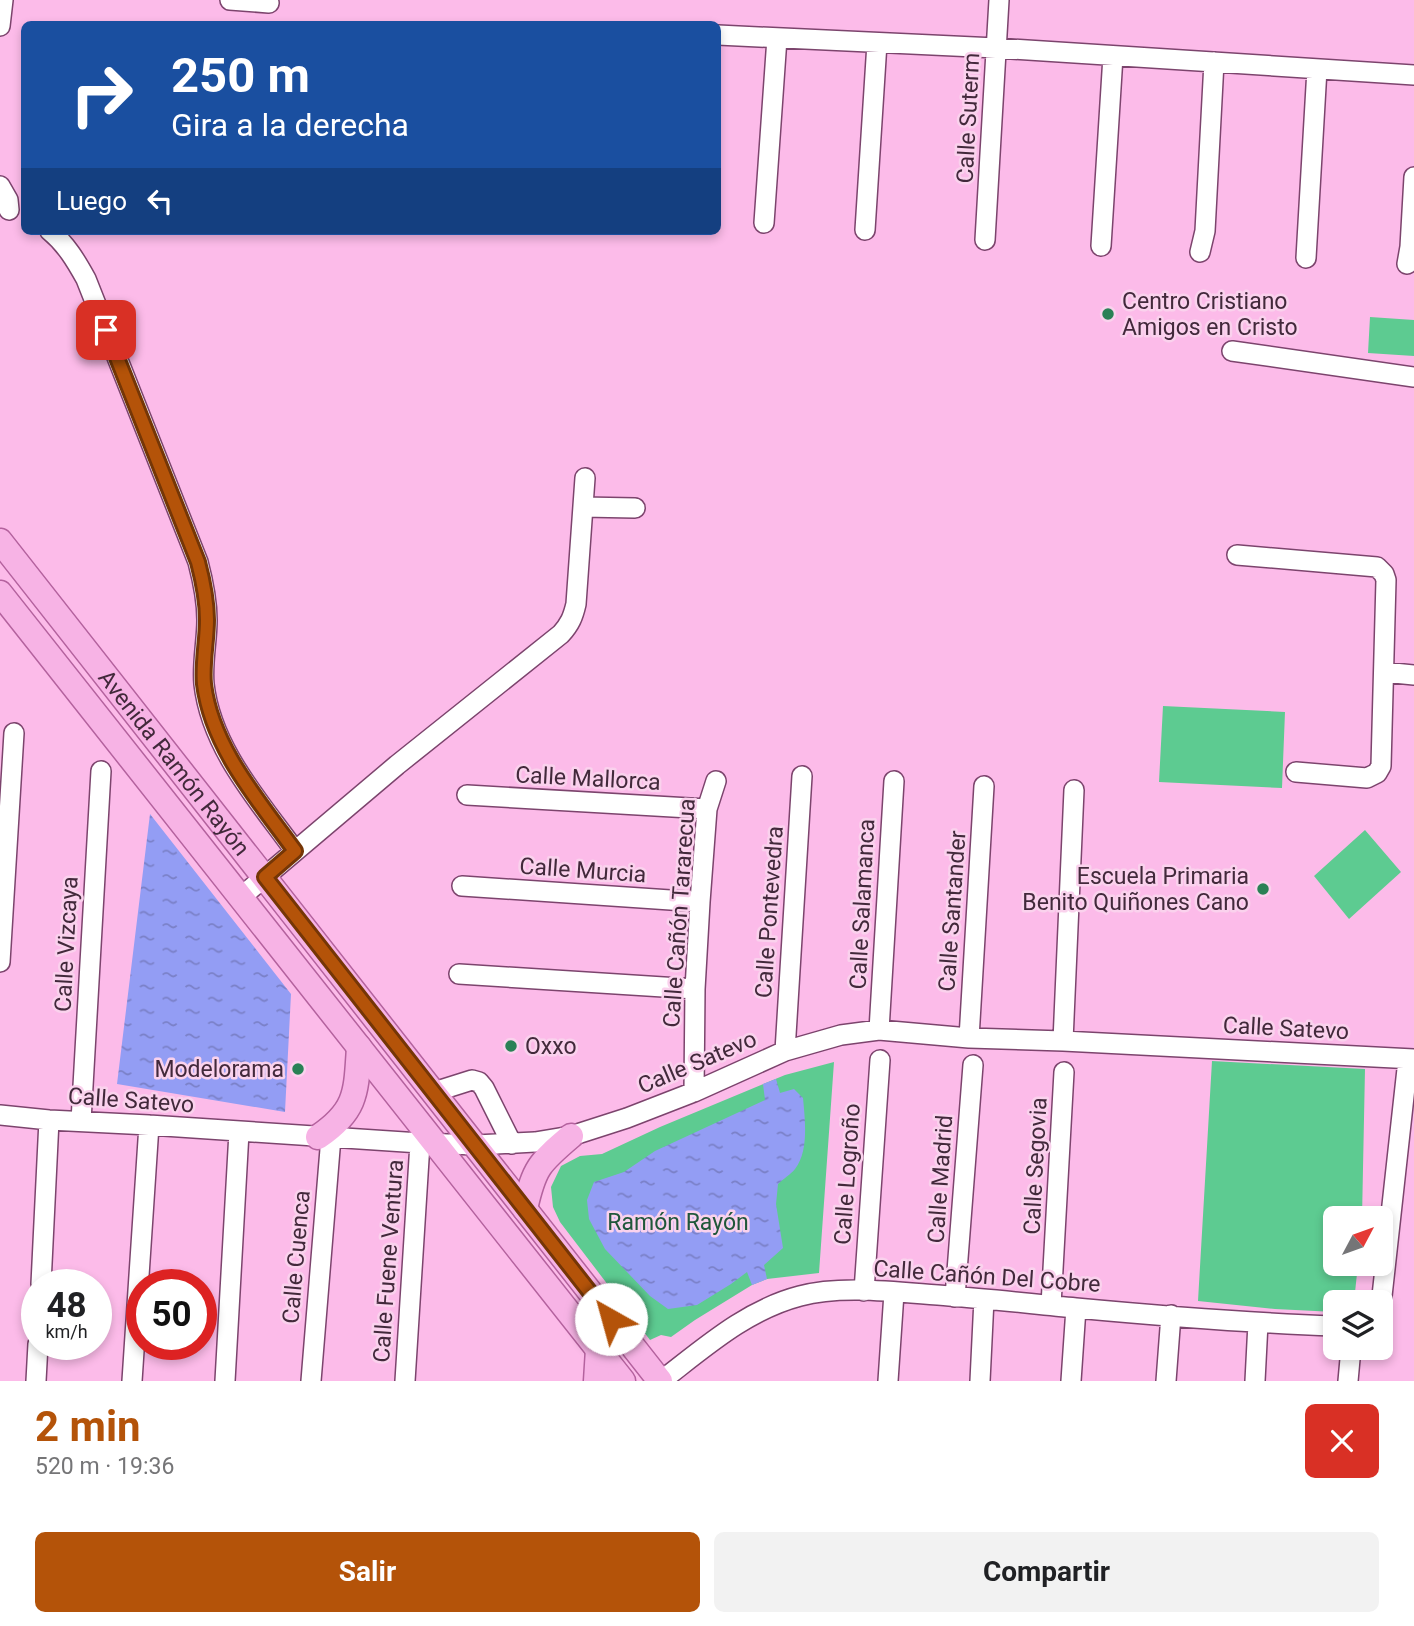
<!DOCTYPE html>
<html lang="es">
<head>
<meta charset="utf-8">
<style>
  :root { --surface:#fff; --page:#f2f2f2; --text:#202124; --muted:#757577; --accent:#b45309 }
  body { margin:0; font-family:Roboto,sans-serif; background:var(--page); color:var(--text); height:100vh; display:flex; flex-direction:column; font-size:26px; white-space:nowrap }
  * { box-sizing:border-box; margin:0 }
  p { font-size:23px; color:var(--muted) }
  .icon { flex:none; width:38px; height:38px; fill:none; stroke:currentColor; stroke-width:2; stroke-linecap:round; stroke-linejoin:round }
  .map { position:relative; height:1381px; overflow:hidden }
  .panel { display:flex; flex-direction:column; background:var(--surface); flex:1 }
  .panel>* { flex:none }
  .top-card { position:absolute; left:21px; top:21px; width:700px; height:214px; border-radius:10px; box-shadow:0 4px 10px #0003; background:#1a4fa0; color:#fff; overflow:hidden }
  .needle { width:46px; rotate:49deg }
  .buttons { position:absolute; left:1323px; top:1206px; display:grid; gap:14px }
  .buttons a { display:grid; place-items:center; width:70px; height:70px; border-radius:10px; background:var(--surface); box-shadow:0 4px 10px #0003; font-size:35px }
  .speed { position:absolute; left:21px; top:1269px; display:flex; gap:14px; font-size:35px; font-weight:700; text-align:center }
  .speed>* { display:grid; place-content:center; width:91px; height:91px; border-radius:50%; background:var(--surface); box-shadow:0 4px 10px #0003; line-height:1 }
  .speed small { font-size:18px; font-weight:400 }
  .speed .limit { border:10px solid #d22; background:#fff; color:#111 }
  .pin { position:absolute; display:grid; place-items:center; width:60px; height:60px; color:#fff; margin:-30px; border-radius:14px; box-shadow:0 4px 10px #0006 }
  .me { position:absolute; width:77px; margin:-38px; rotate:322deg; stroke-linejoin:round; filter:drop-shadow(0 0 5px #0008) }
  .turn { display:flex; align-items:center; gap:24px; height:147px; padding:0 35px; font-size:32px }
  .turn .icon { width:91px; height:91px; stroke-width:2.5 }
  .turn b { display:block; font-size:49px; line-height:60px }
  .then { display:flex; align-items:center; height:66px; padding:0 35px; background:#0003; gap:14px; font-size:26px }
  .round { display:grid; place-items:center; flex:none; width:74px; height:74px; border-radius:10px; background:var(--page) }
  .overview { display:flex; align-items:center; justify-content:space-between; height:119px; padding:0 35px }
  h1 { font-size:42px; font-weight:700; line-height:52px; color:var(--accent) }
  .primary-button { display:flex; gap:14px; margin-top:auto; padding:14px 35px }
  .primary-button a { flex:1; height:80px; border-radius:10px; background:var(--accent); color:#fff; font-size:28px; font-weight:700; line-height:80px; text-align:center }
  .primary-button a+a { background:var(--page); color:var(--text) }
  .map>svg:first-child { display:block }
</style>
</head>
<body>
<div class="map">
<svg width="1414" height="1381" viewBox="0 0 1414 1381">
  <defs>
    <pattern id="water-ripples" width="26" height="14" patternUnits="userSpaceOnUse" patternTransform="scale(1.75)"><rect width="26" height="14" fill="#939df4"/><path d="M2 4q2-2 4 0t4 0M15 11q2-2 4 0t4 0" fill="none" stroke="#7a80c7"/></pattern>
  </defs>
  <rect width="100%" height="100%" fill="#fcbbe9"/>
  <!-- park -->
  <path fill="#5dcb91" d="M1370 317 1414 320V356L1368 353Z
    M1163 706 1285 712 1282 788 1159 782Z
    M1365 830 1401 872 1349 919 1314 876Z
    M1212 1061 1365 1069 1362 1218H1335V1264H1358L1354 1302H1335V1312L1275 1309 1198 1301Z
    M834 1062 819 1273 767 1279 752 1285 695 1320 671 1337 661 1335 650 1340 560 1222 553 1207 551 1187 561 1166 580 1156 602 1154 660 1127 785 1075Z"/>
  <!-- water -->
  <path fill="url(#water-ripples)" d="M150 814 291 994 285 1112 117 1084Z
    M776 1079 780 1093 794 1089 803 1098C805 1120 809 1151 795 1169 791 1174 783 1179 778 1184L776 1204 783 1248 764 1265 767 1279 752 1285 747 1272 731 1284 697 1305 668 1309 650 1296 605 1249 589 1219 587 1200 594 1182 624 1172 655 1151 765 1100 763 1084Z"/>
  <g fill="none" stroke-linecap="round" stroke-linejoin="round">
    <!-- minor casing -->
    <g stroke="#7c446d" stroke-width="22">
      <path id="minor" d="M230 0 269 3
        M0 26 3 0
        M718 35 996 48 1414 75
        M0 186 8 200 9 210
        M764 223 777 38
        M865 230 877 43
        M50 231C66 244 76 261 86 279L198 562C203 581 207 600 207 620 207 641 202 663 204 684 211 748 259 801 295 851
        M985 240 999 0
        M1101 246 1113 56
        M1200 252 1205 231 1214 62
        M1306 258 1317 69
        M1407 264 1410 247 1414 177
        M1232 351 1414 377
        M583 507 635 508
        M1237 555 1377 567 1384 574 1386 580 1381 766 1377 773 1367 778 1296 772
        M1384 672 1414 675
        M467 795 707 809
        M462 886 700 902
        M241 897 397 765 561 634C570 624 573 617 576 604L585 478
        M0 962 14 733
        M459 974 695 989
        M879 1030 894 781
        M969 1038 984 786
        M1063 1041 1074 790
        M785 1051 802 776
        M434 1092 472 1080 479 1082 484 1088 512 1144
        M694 1092 695 989 700 902 707 809 716 781
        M0 1115 49 1120 149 1125 420 1143 476 1145 535 1142 571 1136 627 1118 694 1092 785 1051 841 1035 879 1030 969 1038 1063 1041 1414 1059
        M81 1121 101 771
        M41 1284 49 1120
        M864 1291 880 1060
        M955 1297 973 1065
        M1051 1305 1064 1072
        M1381 1305 1408 1060
        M36 1381 38 1344
        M132 1381 149 1125
        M225 1381 239 1132
        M311 1381 331 1137
        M405 1381 420 1143
        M661 1381C704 1348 746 1310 800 1296 843 1284 904 1293 949 1296 991 1299 1033 1304 1076 1308 1162 1316 1249 1323 1335 1326
        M888 1381 894 1293
        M980 1381 984 1299
        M1071 1381 1076 1308
        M1166 1381 1171 1315
        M1255 1381 1258 1323
        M1348 1381 1351 1348"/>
    </g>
    <!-- major casing -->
    <g stroke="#b4629e" stroke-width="27">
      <g id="major">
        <path id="s1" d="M0 541 660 1381"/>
        <path d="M0 593 623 1381"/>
        <path d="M318 1137C358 1110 356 1091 359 1047"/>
        <path d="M525 1209C534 1168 539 1163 571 1136"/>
        <path d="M596 1381 598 1349"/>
      </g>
    </g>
    <!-- minor -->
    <use href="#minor" stroke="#fff" stroke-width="19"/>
    <!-- major -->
    <use href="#major" stroke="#f7b3e5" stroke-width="24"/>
  </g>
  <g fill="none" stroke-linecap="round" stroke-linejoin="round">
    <!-- route casing -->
    <g stroke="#753606" stroke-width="18">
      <path id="route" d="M106 330 198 562C203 581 207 600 207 620 207 641 202 663 204 684 212 748 259 801 295 851L265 877 611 1319"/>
    </g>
    <!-- route -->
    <use href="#route" stroke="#b45309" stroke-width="12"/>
  </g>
  <!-- markers -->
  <g fill="#298155" stroke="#fad2ed" stroke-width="2.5">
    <circle cx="1108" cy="314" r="7"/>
    <circle cx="1263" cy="889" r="7"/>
    <circle cx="511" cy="1046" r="7"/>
    <circle cx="298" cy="1069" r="7"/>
  </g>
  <g text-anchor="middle" stroke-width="5" stroke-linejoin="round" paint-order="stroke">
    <!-- street labels -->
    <g font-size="23" fill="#42293b" stroke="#fad2ed">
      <text transform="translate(968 118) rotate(-87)" y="8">Calle Suterm</text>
      <text dy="8" stroke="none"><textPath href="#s1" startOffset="282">Avenida Ramón Rayón</textPath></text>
      <text transform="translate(588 778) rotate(3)" y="8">Calle Mallorca</text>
      <text transform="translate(583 870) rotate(4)" y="8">Calle Murcia</text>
      <text transform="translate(862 904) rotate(-87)" y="8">Calle Salamanca</text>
      <text transform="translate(952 911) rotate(-86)" y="8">Calle Santander</text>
      <text transform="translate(769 912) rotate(-86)" y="8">Calle Pontevedra</text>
      <text transform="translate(679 913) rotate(-86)" y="8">Calle Cañón Tararecua</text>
      <text transform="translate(66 944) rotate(-87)" y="8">Calle Vizcaya</text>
      <text transform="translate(1286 1028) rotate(3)" y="8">Calle Satevo</text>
      <text transform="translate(697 1062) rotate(-23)" y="8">Calle Satevo</text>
      <text transform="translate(131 1100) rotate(4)" y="8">Calle Satevo</text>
      <text transform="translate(1035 1166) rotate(-87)" y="8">Calle Segovia</text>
      <text transform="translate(847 1174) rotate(-86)" y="8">Calle Logroño</text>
      <text transform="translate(940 1179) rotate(-86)" y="8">Calle Madrid</text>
      <text transform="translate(296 1257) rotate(-85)" y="8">Calle Cuenca</text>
      <text transform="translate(388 1261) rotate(-86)" y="8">Calle Fuene Ventura</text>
      <text transform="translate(987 1276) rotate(4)" y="8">Calle Cañón Del Cobre</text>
    </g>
    <!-- poi labels -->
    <g font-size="23" fill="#42293b" stroke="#fad2ed" text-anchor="start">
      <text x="1122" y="309">Centro Cristiano<tspan x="1122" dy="26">Amigos en Cristo</tspan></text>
      <text x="1249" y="884" text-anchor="end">Escuela Primaria<tspan x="1249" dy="26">Benito Quiñones Cano</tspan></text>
      <text x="525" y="1054">Oxxo</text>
      <text x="284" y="1077" text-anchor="end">Modelorama</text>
    </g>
    <!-- park labels -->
    <g font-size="23" fill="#20573a" stroke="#fad2ed">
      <text x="678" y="1230">Ramón Rayón</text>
    </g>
  </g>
</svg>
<div class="buttons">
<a><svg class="needle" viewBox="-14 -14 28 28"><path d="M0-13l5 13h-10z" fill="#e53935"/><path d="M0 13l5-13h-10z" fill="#757577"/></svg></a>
<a><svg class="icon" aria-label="layers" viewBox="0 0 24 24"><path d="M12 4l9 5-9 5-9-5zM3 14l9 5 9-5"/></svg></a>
</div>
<div class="speed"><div>48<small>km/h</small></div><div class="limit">50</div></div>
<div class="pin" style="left:106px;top:330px;background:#d93025"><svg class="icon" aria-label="arrive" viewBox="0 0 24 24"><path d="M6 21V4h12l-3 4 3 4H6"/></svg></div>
<svg class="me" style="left:611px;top:1319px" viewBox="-20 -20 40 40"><circle r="19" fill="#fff"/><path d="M0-13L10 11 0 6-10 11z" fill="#b45309"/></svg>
<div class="top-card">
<div class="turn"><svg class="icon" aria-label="right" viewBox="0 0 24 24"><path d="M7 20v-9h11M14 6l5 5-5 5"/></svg><div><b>250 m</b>Gira a la derecha</div></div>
<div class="then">Luego<svg class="icon" aria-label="left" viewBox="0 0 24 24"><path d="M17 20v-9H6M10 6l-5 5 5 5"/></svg></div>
</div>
</div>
<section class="panel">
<div class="overview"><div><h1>2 min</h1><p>520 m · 19:36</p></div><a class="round" style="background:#d93025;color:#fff"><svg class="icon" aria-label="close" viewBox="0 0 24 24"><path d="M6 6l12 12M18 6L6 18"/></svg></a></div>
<div class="primary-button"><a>Salir</a><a>Compartir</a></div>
</section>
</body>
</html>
